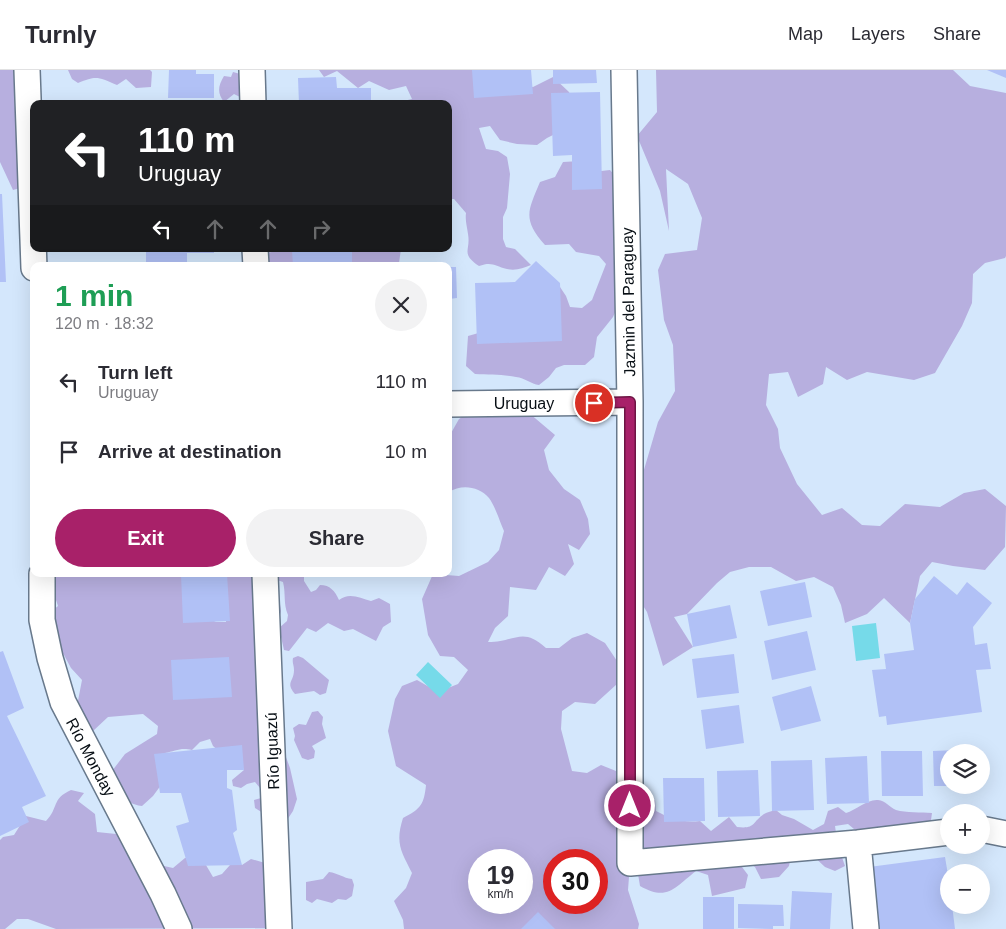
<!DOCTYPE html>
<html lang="en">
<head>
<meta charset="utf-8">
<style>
  :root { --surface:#fff; --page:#f2f2f3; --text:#2b2b33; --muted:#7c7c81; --line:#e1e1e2; --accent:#a82169 }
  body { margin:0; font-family:Helvetica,sans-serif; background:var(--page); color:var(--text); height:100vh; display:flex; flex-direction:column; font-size:19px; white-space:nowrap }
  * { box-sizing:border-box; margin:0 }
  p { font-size:16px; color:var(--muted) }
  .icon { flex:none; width:28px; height:28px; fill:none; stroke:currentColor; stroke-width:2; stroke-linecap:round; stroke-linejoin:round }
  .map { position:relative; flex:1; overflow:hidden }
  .details { position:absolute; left:30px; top:192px; width:422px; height:315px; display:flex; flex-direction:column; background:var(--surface); border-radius:10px; box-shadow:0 5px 20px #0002 }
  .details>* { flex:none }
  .guide { position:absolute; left:30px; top:30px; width:422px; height:152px; border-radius:10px; box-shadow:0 5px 20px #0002; background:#202124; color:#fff; overflow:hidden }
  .fabs { position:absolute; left:940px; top:674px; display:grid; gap:10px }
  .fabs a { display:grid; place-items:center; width:50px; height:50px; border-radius:50%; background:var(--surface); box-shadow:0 5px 20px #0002; font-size:25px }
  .speed { position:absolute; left:468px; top:779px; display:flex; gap:10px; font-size:25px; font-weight:700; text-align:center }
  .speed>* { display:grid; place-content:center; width:65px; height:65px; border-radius:50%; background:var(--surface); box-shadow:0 5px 20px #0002; line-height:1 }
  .speed small { font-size:12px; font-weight:400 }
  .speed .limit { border:8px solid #d22; background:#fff; color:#111 }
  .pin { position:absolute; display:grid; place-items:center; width:42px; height:42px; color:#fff; margin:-21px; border:2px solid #fff; border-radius:50%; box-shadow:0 1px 5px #0007 }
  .me { position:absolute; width:55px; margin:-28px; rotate:0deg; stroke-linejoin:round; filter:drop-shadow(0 0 4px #0008) }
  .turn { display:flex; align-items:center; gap:18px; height:105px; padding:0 25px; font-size:22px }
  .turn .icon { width:65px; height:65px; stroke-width:2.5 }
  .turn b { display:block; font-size:35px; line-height:42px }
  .lanes { display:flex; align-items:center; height:48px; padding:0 25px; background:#0003; justify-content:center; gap:25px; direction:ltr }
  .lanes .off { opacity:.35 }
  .round { display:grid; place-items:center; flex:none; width:52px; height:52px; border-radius:26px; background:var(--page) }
  .overview { display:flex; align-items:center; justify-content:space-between; height:85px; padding:0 25px }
  h1 { font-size:30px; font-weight:700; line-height:38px; color:#1e9e55 }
  .primary-button { display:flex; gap:10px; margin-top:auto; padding:10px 25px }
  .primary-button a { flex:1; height:58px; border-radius:30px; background:var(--accent); color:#fff; font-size:20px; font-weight:700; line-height:58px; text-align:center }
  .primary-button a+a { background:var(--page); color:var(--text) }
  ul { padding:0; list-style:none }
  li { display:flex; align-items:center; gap:15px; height:70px; padding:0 25px }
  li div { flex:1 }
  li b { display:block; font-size:19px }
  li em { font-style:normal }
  header { display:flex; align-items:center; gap:30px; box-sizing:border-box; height:70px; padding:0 25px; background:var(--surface); border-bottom:1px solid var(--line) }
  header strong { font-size:24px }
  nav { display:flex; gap:28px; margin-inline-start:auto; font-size:18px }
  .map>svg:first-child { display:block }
</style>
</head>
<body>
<header>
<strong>Turnly</strong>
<nav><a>Map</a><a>Layers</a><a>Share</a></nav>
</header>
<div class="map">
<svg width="1006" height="859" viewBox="0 0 1006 859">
  <rect width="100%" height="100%" fill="#d4e7fc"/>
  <!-- green -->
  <path fill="#b7afdf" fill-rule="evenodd" d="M0 0H19L25 59 17 70 20 98V118L13 120 0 92Z
    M68 0H150L152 2 151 17 136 18 126 9 117 15C98 7 97 5 78 13L72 9Z
    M319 0H478L505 13 533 17 553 7 569 22 575 37 559 62 547 68 537 75 517 74 500 70 490 56 479 58 486 79 498 81 507 87 510 104 507 138 503 147V169L506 177 515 179 531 195C523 198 516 201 507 199 495 196 492 191 479 196 460 183 471 181 468 164 467 156 465 151 466 143L454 129H449V34H399V32L412 29 406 16 389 20 369 11 358 18 337 1 324 7Z
    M656 0H953L970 16 1006 23V186L1005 188 985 193 973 204 972 233 962 256 935 303 914 310 867 302 847 310 826 297 823 314 798 327 788 302 769 304 766 335 778 359 780 378 797 414 822 445 842 438 862 455 880 456 905 434 940 437 964 423 985 419 1006 436 1005 477 985 500 953 496 932 492 920 506 910 553 884 528 867 544 845 553 841 535 833 517 814 507 796 511 771 497H749L730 502 717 513 687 544 674 547 693 577 663 596 647 542 632 518 636 427 658 352 675 321 673 275 664 250 658 200 665 184 697 180 702 148 688 114 666 99 669 161 660 121 637 66 657 42Z
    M233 2 244 5 245 25 240 27 234 24 224 32C217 23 218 16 224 6L231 7Z
    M580 91 593 102 610 100 625 117 622 227 613 247 597 267 594 287 585 295H564L556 298 549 307 539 315C531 314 525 308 516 307 501 304 490 305 475 304L466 296 468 266 482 262 513 272 533 271 560 217 566 226 570 237 582 238 592 230 606 194 599 186 576 182 569 174 545 175C522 149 528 141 540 112L555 107 563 92Z
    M278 179H300L296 186 297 196H257L261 184 277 181Z
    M336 179H401L399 193 395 196H351C343 194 339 186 336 179Z
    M503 321 555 365 544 380 549 400 564 419 580 430 588 449 590 464 579 480 568 474 574 494 565 506 549 497 536 520 510 517 508 546 495 558 488 572C516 572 522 556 546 578H559L572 568 587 563 605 573 617 591V614L595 634 575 632 562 641 561 659 572 701 587 703 601 695 616 701 636 752 645 732 655 730 656 741C671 749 683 753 700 751L711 761 729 747 737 757C756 759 751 753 764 744 767 742 772 741 776 740L782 745 794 749 813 760 824 754 828 741 838 737 846 743C856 740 867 729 878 730 886 731 889 737 896 740 906 743 921 742 932 743L930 757 860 764 848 754 835 756 838 776 845 796 835 801 825 797 809 782 791 785 789 796 779 807 761 809 755 797 740 788 742 797 748 805 745 818 712 826 708 805 696 801C675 817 668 832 640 816L636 792 619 788 629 807 628 820 639 854 638 859H404L403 850 394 831 406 818 412 803C401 781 395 773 403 748 421 739 424 734 426 715L396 696 388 661 395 629 402 616 417 610 438 622 458 614 468 600 454 587 440 586 428 565 422 529 433 504 459 506 488 492 499 480 504 461C500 452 495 436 489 428 479 416 461 414 449 422V365H450L459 349ZM479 790H521V832H479ZM554 790H596V832H554Z
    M50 504H206L211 508 205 547 216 552H226L227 504H254L278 521 281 541 279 549 283 679 290 698 297 729 293 741 285 753 263 743 255 738 254 730 261 728 260 718 255 712 247 714 241 718 233 716 232 710 244 700 233 676 219 681 213 676 210 669 200 672 192 680C181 677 175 681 165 683L161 689 167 707 153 726 142 736C122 734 119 718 112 701L125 684 157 664 158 656 143 644 108 647 93 661 77 636 82 610 71 598 64 585 55 576 52 541 58 536 50 512Z
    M275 504H304V511L311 522 316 520 320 515C330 515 335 521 339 530 349 522 360 528 371 531L379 528 390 534 391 552 383 557 376 571 353 559 344 561 328 553 316 562 307 558 289 581 284 580 279 558 287 551 288 545C283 533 286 524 283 512L277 510Z
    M298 586 303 588 329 610 326 623 320 625 314 621 295 624C285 612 294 612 294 600 294 595 292 593 293 588Z
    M318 641 323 647 322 654 326 668 312 676 315 681 314 688 308 690 302 688 294 670 295 666 293 658 299 654 306 655 312 642Z
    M71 720 84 723 78 731 95 744 97 762 116 764 155 794 173 798 185 788 196 785 203 790 213 807 222 804 230 795H242L251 789 279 797C293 826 291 828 283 858L56 859 28 849H17L5 859H0V770L3 767 14 765 26 746 46 751C59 738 51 729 71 720Z
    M329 802C338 803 343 808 352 809L354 815 352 826 346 830 338 829 332 833 317 829 312 833 306 830V812L323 809Z"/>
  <!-- water -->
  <path fill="#76dae9" d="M876 553 880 588 856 591 852 556Z
    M428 592 452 615 440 628 416 605Z"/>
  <!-- building -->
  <path fill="#b1c1f6" d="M169 0H196V4H214V28H168Z
    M472 0H531L533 24 474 28Z
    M553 0H596L597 13 553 14Z
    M987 0H1006V8Z
    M336 7 337 18H371V32H385V34H299L298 8Z
    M600 22 602 119 572 120V85L553 86 551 23Z
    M0 124H2L6 212H0Z
    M146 179H214V183H187V196H146Z
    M352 179V196H293L292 180Z
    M536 191 560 213 562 271 477 274 475 213 515 212Z
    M449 197H456L457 228 449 229Z
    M181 504H227L230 551 183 553Z
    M934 506 957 525 967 512 992 533 973 557 975 575 987 573 991 599 976 600 982 642 887 655 886 646 879 647 872 600 886 599 884 584 914 580 910 553 915 529Z
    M805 512 812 547 768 556 760 521Z
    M730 535 737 568 693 577 687 544Z
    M807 561 816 600 772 610 764 571Z
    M3 581 24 638 7 646 46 726 22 737 29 752 0 766V582Z
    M734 584 739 623 697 628 692 589Z
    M229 587 232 627 173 630 171 590Z
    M811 616 821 651 781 661 772 627Z
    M739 635 744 673 706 679 701 640Z
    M242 675 244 700H227V718L232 720 237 760 233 763 242 795 188 796 176 756 189 752 181 723H160L154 684Z
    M957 680V682H949V716H934L933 681Z
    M881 681H922L923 726H882Z
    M867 686 869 733 827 734 825 688Z
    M812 690 814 740 772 741 771 691Z
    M758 700 760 746 718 747 717 701Z
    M663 708H704L705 751 664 752Z
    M945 787 949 811V835H952L955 859H877L869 797Z
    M792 821 832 823 830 859H790Z
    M703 827H734V859H703Z
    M738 834 783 835 784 856H773V859L738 858Z
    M538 842 555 859H521Z"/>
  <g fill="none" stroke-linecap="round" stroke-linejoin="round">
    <!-- minor casing -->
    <g stroke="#68798c" stroke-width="28">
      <path id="minor" d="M27 0 34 198
        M252 0 253 34
        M624 0 630 332V793L858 773 949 762
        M255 179 256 196
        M449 334 630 332
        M42 504V550L50 588 63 632 163 824 179 859
        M265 504 279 859
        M981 759 1006 764
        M858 773 866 859"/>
    </g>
    <!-- minor -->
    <use href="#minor" stroke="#fff" stroke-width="25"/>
  </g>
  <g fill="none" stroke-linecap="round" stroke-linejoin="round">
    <!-- route casing -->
    <g stroke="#6d1544" stroke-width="12">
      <path id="route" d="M594 333 630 332V736"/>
    </g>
    <!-- route -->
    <use href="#route" stroke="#a82169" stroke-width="9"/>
  </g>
  <g text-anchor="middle" stroke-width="4" stroke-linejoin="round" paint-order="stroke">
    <!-- street labels -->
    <g font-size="16" fill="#070e14" stroke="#fff">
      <text transform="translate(628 232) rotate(-91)" y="6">Jazmin del Paraguay</text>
      <text x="524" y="339">Uruguay</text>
      <text transform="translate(272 681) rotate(-92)" y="6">Río Iguazú</text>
      <text transform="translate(91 687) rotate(62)" y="6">Río Monday</text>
    </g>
  </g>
</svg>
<div class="fabs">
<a><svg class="icon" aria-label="layers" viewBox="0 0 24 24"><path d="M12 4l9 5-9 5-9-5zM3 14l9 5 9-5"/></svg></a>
<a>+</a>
<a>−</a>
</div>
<div class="speed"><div>19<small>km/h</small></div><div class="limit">30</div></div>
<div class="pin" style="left:594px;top:333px;background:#d93025"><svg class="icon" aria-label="arrive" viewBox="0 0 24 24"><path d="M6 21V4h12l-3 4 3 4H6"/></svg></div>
<svg class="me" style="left:630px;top:736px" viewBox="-20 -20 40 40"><circle r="17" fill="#a82169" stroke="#fff" stroke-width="3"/><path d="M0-11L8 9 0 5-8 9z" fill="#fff"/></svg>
<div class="guide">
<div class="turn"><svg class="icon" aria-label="left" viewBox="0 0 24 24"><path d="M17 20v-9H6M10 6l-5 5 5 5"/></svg><div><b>110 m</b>Uruguay</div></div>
<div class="lanes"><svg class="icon" aria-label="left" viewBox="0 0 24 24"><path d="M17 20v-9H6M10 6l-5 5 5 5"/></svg><svg class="icon off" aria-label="ahead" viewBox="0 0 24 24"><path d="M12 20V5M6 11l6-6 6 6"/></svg><svg class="icon off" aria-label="ahead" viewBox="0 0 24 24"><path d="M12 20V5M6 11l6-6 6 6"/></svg><svg class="icon off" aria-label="right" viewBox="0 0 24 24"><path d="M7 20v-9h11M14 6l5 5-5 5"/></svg></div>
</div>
<section class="details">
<div class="overview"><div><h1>1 min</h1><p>120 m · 18:32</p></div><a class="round"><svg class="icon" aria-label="close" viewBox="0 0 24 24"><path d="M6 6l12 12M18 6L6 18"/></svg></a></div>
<ul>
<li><svg class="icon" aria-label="left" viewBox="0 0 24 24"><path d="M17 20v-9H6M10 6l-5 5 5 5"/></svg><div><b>Turn left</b><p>Uruguay</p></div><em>110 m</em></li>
<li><svg class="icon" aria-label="arrive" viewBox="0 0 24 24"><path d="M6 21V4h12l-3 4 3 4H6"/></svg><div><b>Arrive at destination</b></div><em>10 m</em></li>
</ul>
<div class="primary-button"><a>Exit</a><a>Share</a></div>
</section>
</div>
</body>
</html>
